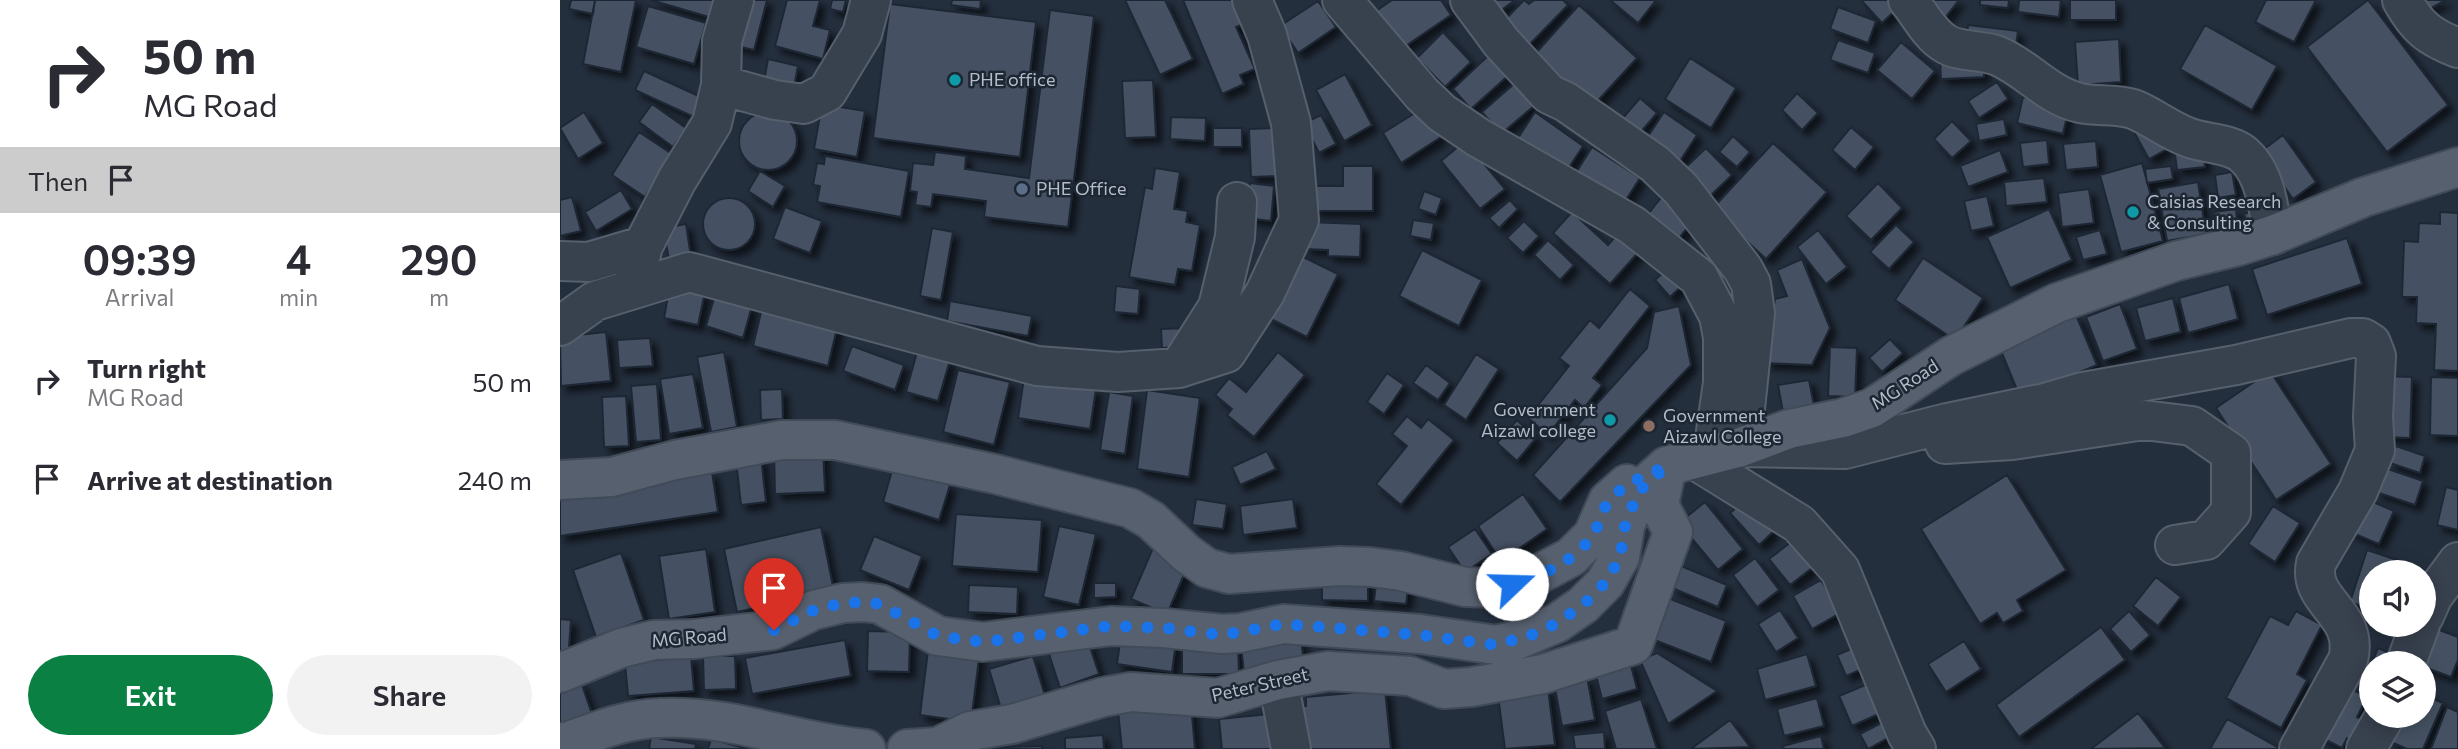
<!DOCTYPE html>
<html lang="en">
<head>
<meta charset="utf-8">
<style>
  :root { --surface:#fff; --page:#f2f2f3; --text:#2b2b33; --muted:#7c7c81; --accent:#0b8043 }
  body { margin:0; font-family:Commissioner,sans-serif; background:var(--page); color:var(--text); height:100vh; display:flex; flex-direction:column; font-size:26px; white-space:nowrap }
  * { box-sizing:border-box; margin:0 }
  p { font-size:23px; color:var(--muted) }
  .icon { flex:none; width:38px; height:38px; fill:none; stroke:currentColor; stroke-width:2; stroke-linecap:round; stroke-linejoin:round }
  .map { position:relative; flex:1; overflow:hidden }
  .sheet { display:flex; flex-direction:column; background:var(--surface); width:560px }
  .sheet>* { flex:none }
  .banner { background:#fff; color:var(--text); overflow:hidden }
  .fabs { position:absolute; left:1799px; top:560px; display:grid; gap:14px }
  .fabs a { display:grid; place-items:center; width:77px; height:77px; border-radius:50%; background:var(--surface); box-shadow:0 4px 18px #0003; font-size:35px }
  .pin { position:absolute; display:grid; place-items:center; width:60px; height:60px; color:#fff; margin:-72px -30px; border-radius:50% 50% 50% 0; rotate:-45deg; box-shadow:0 0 7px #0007 }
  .pin .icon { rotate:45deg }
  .me { position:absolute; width:77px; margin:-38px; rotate:69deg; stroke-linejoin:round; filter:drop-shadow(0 0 5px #0008) }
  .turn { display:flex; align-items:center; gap:24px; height:147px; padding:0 28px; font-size:32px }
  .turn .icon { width:91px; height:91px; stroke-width:2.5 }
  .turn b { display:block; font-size:49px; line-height:60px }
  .then { display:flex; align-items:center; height:66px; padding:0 28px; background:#0003; gap:14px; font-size:26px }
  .eta { display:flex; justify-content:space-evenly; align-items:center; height:119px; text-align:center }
  .eta b { font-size:42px; font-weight:600; line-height:49px }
  .action { display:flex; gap:14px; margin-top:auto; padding:14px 28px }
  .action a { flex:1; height:80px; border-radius:42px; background:var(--accent); color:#fff; font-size:28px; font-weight:600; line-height:80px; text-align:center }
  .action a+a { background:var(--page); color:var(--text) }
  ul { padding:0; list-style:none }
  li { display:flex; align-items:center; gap:21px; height:98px; padding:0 28px }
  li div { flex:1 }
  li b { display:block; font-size:26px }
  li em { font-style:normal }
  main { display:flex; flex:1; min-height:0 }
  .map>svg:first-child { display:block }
</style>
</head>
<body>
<main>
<section class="sheet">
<div class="banner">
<div class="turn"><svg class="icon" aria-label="right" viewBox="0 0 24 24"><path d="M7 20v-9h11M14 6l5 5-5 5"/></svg><div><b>50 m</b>MG Road</div></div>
<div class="then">Then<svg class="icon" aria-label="arrive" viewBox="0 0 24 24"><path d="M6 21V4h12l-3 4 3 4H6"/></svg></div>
</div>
<div class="eta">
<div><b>09:39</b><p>Arrival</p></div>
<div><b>4</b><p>min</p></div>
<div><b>290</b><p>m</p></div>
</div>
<ul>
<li><svg class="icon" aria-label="right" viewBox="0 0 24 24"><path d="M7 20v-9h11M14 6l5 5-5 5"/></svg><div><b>Turn right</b><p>MG Road</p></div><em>50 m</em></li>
<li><svg class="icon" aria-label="arrive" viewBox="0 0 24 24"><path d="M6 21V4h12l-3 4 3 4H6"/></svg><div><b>Arrive at destination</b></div><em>240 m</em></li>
</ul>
<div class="action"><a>Exit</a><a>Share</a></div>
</section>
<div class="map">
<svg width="1898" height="749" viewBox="0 0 1898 749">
  <defs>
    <filter id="shadow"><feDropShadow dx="6" dy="6" stdDeviation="3.5" flood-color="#0009"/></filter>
  </defs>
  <rect width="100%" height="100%" fill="#242f3e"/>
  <!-- building -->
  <path fill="#455162" stroke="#1f2835" stroke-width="2" filter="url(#shadow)" d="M11 0H35L33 14 9 9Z
    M35 0H76L61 72 23 64Z
    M91 0H154L149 17Z
    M180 0H207L194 50 168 44Z
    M227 0H260L253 26 270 30 263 59 215 46Z
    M272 0H286L283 12 270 9Z
    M392 0H421L420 9 391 5Z
    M565 0H605L633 59 600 75Z
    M623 0H673L683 24 676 27 695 69 680 75 684 84 662 94Z
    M832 0H881L891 15 841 49 816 11Z
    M932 0H955L940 11Z
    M964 0 969 4 974 0H1003L1008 5 968 46 943 22Z
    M1050 0H1096L1078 23Z
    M1301 0H1338L1342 4 1322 23Z
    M1360 0H1399L1384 19Z
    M1420 0H1449L1448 8 1420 5Z
    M1459 0H1501L1499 17 1458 12Z
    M1510 0H1556V20H1510Z
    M1706 0H1756L1734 42 1695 22Z
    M1808 0 1888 105 1827 152 1747 47Z
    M1857 0H1886L1864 12Z
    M758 1 776 27 738 53 720 26Z
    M330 4 476 22 460 157 313 138Z
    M1019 5 1077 58 1032 107 975 54Z
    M88 6 146 23 134 64 76 47Z
    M1278 7 1316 21 1308 43 1270 29Z
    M490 10 534 16 508 227 424 217 426 201 373 194 371 207 355 205 357 192 350 191 353 163 373 165 375 152 406 156 405 169 469 178Z
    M1408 25 1458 31 1455 53 1406 47Z
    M1645 25 1717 66 1692 110 1620 69Z
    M883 32 911 62 885 87 857 58Z
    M1559 39 1561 82 1518 85 1515 42Z
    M1278 40 1315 53 1308 73 1270 60Z
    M1341 42 1375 71 1352 99 1317 70Z
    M932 52 951 73 911 109 893 89Z
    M1130 58 1176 88 1151 128 1105 99Z
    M1423 58 1424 77 1381 79 1380 60Z
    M208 59 238 66 234 87 204 81Z
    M84 71 143 98 134 117 75 90Z
    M785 74 812 125 784 141 756 90Z
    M593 80 596 137 565 138 562 81Z
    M1437 82 1448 99 1419 118 1408 101Z
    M955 83 975 105 941 134 922 112Z
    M1237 93 1258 113 1242 130 1222 110Z
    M1463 97 1509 107 1503 134 1457 123Z
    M1080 98 1097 113 1079 134 1062 119Z
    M92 104 126 128 113 147 79 122Z
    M262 104 305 111 297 157 254 149Z
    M863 108 881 137 841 163 823 133Z
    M179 141a29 29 0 1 1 58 0a29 29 0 1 1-58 0Z
    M24 112 43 143 18 159 0 128Z
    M975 112 1023 146 1006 172 958 138Z
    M1104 112 1137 135 1118 164 1085 141Z
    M761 115 776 144 759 153 744 123Z
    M611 117 646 118 645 141 610 139Z
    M1444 119 1447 135 1419 141 1416 124Z
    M1392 121 1411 141 1392 158 1374 139Z
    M1593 124 1607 149 1589 159 1575 134Z
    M1291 127 1314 147 1295 170 1272 150Z
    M653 128H682V147H653Z
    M715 128 717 176 691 177 689 129Z
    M79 132 112 154 85 197 52 175Z
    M1723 135 1756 182 1733 199 1700 152Z
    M1173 136 1190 152 1177 167 1159 152Z
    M1487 140 1489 164 1463 167 1460 143Z
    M905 141 945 189 920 209 881 161Z
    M1536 141 1538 167 1506 170 1503 144Z
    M1213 143 1267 192 1206 259 1152 209Z
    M1032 147 1080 178 1062 206 1014 176Z
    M1146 148 1172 175 1149 197 1123 170Z
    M1440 150 1448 172 1408 187 1400 166Z
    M1643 151 1645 167 1617 170 1615 154Z
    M265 156 349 171 341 217 257 202 260 186 253 185 257 163 264 164Z
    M1582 163 1603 241 1561 252 1540 175Z
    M783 166H813V211H754L753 186H783Z
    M1611 166 1613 179 1587 183 1585 169Z
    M595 168 620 172 614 209 628 211 626 222 640 225 632 271 618 269 615 285 569 277 585 187 592 189Z
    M200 171 225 186 213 207 188 191Z
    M1672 172 1676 195 1658 198 1655 175Z
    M1484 178 1487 202 1446 206 1444 182Z
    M1638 182 1646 234 1607 241 1598 189Z
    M690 183 714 186 711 221 686 218Z
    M1318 183 1342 208 1311 240 1286 216Z
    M1529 189 1534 223 1502 227 1498 193Z
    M61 190 72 209 36 231 25 212Z
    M864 191 882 198 876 215 858 209Z
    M1104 194 1134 219 1115 243 1085 218Z
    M1427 196 1434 226 1411 231 1404 201Z
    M12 197 21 231 0 236V200Z
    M143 224a26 26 0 1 1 52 0a26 26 0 1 1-52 0Z
    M950 200 958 209 939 228 929 218Z
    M225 207 262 221 250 253 213 239Z
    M1489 209 1512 260 1450 288 1427 237Z
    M1676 209 1678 232 1658 235 1654 212Z
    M1697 210 1701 223 1688 227 1684 214Z
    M1012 212 1048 245 1062 229 1083 247 1050 284 993 233Z
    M1880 212 1898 213V371L1874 370 1876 324 1856 323 1857 297H1842L1844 241 1858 242 1859 223 1880 224Z
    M853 220 874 223 871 240 850 236Z
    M964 221 979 236 963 253 947 238Z
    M746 222 801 224 800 257 768 256V250L745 249Z
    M126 224 131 257 109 260 103 228Z
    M1336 225 1354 242 1329 269 1310 252Z
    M372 228 393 232 381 300 360 296Z
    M1258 230 1287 267 1266 284 1237 247Z
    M1540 230 1547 254 1523 260 1516 237Z
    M1787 238 1802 284 1707 315 1692 269Z
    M988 240 1014 265 1000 280 974 255Z
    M862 250 922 280 899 326 839 296Z
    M737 254 778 274 747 337 707 317Z
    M1363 258 1423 298 1395 340 1335 300Z
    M1242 259 1270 328 1252 365 1205 363 1215 299 1227 296 1217 270Z
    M1112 265 1127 281 1110 297 1095 280Z
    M1669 284 1678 319 1628 333 1619 298Z
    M110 285 145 292 138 325 104 318Z
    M556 286 580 289 578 314 554 312Z
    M1070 289 1090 306 1033 378 1042 385 1024 408 1015 400 988 435 968 418 1009 366 999 358 1030 320 1039 328Z
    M155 295 192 306 183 338 146 326Z
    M1613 298 1621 332 1585 341 1576 308Z
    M390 301 472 316 468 336 387 321Z
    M203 304 278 324 268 366 193 346Z
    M1560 304 1577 349 1543 361 1526 317Z
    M1119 306 1131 365 1000 502 973 475 1087 348 1094 312Z
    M1516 315 1537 365 1460 397 1439 346Z
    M628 328V346L602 348 601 329Z
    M46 332 51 381 1 386 0 337Z
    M90 338 93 366 59 368 57 340Z
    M1330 339 1343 353 1322 372 1309 358Z
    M292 346 344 365 335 390 283 371Z
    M1270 347 1297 348 1295 397 1268 396Z
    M164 352 177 427 151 432 137 357Z
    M357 352 390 360 378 401 346 392Z
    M718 352 745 375 694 437 667 415 672 409 655 395 669 378 686 392Z
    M916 354 939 369 906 420 884 405Z
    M866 365 890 383 878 400 853 383Z
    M398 370 450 382 434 445 383 432Z
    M1710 371 1771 464 1716 500 1656 408Z
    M827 373 844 385 824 414 807 402Z
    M133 374 143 428 109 434 100 379Z
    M1825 376 1852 377 1850 438 1823 437Z
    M1871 377 1898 378V436L1870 435Z
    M464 378 536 389 530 429 458 418Z
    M1249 380 1254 406 1223 412 1218 385Z
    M97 384 101 440 76 442 71 386Z
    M222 389 223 419 201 420 200 390Z
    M587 390 640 398 629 477 577 469Z
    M549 392 573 396 565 454 540 450Z
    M66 396 69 446 44 447 42 397Z
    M847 416 861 428 868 419 894 440 841 505 816 484 847 446 832 434Z
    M957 420 976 438 957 461 937 443Z
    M1836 446 1865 456 1860 473 1830 463Z
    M263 448 265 492 215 494 214 450Z
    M707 451 716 469 680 485 672 467Z
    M201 457 206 502 181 505 176 460Z
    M333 467 390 485 379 520 323 502Z
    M1825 468 1863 481 1855 505 1816 492Z
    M152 472 158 512 0 536V496Z
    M1447 475 1506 570 1457 600 1463 611 1443 623 1437 613 1420 624 1361 529Z
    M1886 487 1898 490V530L1877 525Z
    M963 494 987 529 941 561 918 526Z
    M1804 498 1834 511 1819 544 1790 532Z
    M636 499 667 504 663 529 632 525Z
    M733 499 737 528 683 535 680 506Z
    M1187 499 1214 531 1199 545 1170 513Z
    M1145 502 1183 549 1158 570 1119 523Z
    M1713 506 1740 523 1715 562 1688 544Z
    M396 514 482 520 478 572 392 566Z
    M499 526 536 534 519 605 483 597Z
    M261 527 274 591 177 612 164 549Z
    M915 529 932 554 905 572 888 547Z
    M314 536 362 556 349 590 300 570Z
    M1231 542 1252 568 1230 585 1209 559Z
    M593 548 629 563 607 614 571 599Z
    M146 549 155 612 109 619 99 556Z
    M1807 550 1837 560 1833 572H1811V609L1790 602Z
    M61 553 84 620 36 637 13 570Z
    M1195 558 1219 590 1197 607 1173 575Z
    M1121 566 1167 585 1158 607 1112 588Z
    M817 576 849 580 846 604 814 601Z
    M1596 577 1621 597 1598 626 1573 606Z
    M762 580H808V601L762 600Z
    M1261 580 1280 613 1252 629 1233 596Z
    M534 583H556V597L534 598Z
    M409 585 458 587 457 614 408 612Z
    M1108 598 1166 621 1151 662 1092 639Z
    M1220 610 1238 638 1216 652 1198 624Z
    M1569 611 1590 635 1571 652 1550 629Z
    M1736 611 1762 625 1737 674 1747 680 1721 728 1666 698 1710 616 1728 625Z
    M0 619 11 620 8 660H0Z
    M1869 626 1898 637V660L1891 677 1864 667Z
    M1541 627 1565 660 1459 737 1436 705Z
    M308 631 350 632 349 672 307 671Z
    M561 635 616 642 612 672 557 664Z
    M741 639 744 664 684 672 681 646Z
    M285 640 291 676 192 694 185 658Z
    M528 641 539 674 500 688 489 654Z
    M1404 641 1421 669 1386 692 1368 664Z
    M369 643 420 650 411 722 360 715Z
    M678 644 679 674H622V645Z
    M1298 646 1307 667 1286 676 1277 655Z
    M1818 648 1837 656 1834 663H1811V676L1807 674Z
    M1097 653 1157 691 1108 724 1080 660Z
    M1247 654 1256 686 1205 700 1197 669Z
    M143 656H175L176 689 144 690Z
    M473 656 486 699 442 712 429 669Z
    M131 657 134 691 68 696 65 663Z
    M1070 662 1077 689 1042 699 1035 671Z
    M1027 677 1035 720 1002 726 994 683Z
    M21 682 32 714 0 726V689Z
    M1310 683 1323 712 1292 726 1279 696Z
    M1786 686 1807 697 1797 717 1807 723 1797 743 1787 738 1782 748 1760 737Z
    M988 689 995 745 945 749 938 696Z
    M825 690 831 749H739L735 706H746V697Z
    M1864 695 1883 703 1863 749H1847L1829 741 1839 716H1864Z
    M1257 698 1264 726 1224 736 1217 709Z
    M1081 699 1097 749H1056L1045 711Z
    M631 705 635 749H562L558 711Z
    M1887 707 1898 712V749H1871Z
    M1578 713 1605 748 1531 749Z
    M710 714 713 749H662L659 719Z
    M1667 719 1719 748 1718 749H1650Z
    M1170 720 1190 747 1131 749Z
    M1327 720 1335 734 1308 749 1300 734Z
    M1044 732 1045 749H1015L1013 735Z
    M543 735 544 749H505V738Z
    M1261 736 1264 749H1224L1223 746Z
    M91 737 136 744 135 749H89Z
    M151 739 188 749H148Z
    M482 746V749H417V748Z"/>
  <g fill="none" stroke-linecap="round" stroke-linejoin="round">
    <!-- minor casing -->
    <g stroke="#565f6c" stroke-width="42">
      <path id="minor" d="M782 0 862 94 882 113 919 138 1072 225 1139 278 1159 316 1163 337V383L1153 452
        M910 0 941 42 989 94 1006 102 1095 164 1121 189 1183 269 1191 284 1195 313 1181 447 1285 449 1387 423 1485 403 1523 392 1676 365 1791 338H1803L1811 343 1816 356 1813 417 1815 450 1798 491 1756 563C1747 603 1800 612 1788 660L1739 749
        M1348 0C1360 14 1369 34 1386 44 1401 53 1421 49 1438 56 1467 68 1488 96 1520 103 1538 107 1555 103 1573 109 1592 116 1609 131 1630 138 1646 144 1672 143 1685 156 1705 174 1709 209 1713 235
        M1842 0C1857 27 1869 37 1898 48
        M161 85 215 100 244 104 267 92 302 34 311 0
        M0 261 29 262 83 246
        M72 289 83 246 117 180 152 123 161 85 162 41 174 0
        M0 326 35 301 129 272 477 366 558 372 619 368 666 353 705 293 739 220 731 123 707 35 692 0
        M619 368 658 307 675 237 677 202
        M1385 444 1452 440 1584 420 1632 426 1671 453V512L1646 540 1615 545
        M1132 458 1239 524 1280 570 1347 734 1356 749
        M1864 616 1873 596 1898 562
        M1846 663 1860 625
        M718 680 731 749
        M1806 749 1825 716"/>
    </g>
    <!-- major casing -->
    <g stroke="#414a57" stroke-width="42">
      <path id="major" d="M0 480 52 477 115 460 222 440H275L435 474 570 508 591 520 626 553 647 568 669 574 780 566 810 567 841 571 905 587 936 588 968 580 1011 557 1033 535 1048 501 1067 484
        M0 673 61 648 94 640 134 639 213 630 254 610 283 603 303 602 320 604 378 636 423 642 551 626 604 628 662 634 680 633 723 624 860 634 936 645 957 640 997 623 1023 605 1045 583 1060 557 1065 526 1078 492 1107 466 1181 447 1229 429 1283 418 1312 408 1391 356 1497 303 1616 261 1678 246 1713 235 1804 197 1898 167
        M0 744C32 733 64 719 99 718 170 714 236 743 306 749
        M347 749 378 747 410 731 452 724 543 697 571 692 658 698 718 680 768 671 850 676 884 689 911 687 983 674 1073 645 1113 532 1099 505 1107 466"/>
    </g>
    <!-- minor -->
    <use href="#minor" stroke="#38414e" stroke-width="38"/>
    <!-- major -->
    <use href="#major" stroke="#56606e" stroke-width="38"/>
  </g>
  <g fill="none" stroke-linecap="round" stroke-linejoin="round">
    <!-- route -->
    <path stroke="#1a73e8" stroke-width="12" stroke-dasharray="0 21.6" d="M214 630 254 610 283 603 303 602 320 604 378 636 423 642 551 626 604 628 662 635 723 624 860 635 936 645 977 633 997 623 1023 605 1045 583 1060 558 1065 526 1078 492 1107 466C1087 475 1066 482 1051 499 1042 508 1040 523 1034 533 1018 560 980 577 952 584"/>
  </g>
  <!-- markers -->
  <g fill="#0f9aa8" stroke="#1d2633" stroke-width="2.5">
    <circle cx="395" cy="80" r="7"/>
    <circle cx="1573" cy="212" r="7"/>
    <circle cx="1050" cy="420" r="7"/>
  </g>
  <circle fill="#5c6f8a" stroke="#1d2633" stroke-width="2.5" cx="462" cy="189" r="7"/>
  <circle fill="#8d6e63" stroke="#1d2633" stroke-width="2.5" cx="1089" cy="426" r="7"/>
  <g text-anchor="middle" stroke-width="5" stroke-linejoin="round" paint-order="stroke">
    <!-- poi labels -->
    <g font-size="18" fill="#b4bcc9" stroke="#1d2633" text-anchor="start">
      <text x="409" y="86">PHE office</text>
      <text x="476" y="195">PHE Office</text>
      <text x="1587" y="208">Caisias Research<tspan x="1587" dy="21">&amp; Consulting</tspan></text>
      <text x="1036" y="416" text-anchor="end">Government<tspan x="1036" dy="21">Aizawl college</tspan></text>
      <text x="1103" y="422">Government<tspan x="1103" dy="21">Aizawl College</tspan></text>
    </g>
    <!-- street labels -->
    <g font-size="18" fill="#b4bcc9" stroke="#1d2633">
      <text transform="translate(1345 385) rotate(-33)" y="6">MG Road</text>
      <text transform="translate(129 638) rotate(-5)" y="6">MG Road</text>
      <text transform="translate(700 685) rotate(-13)" y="6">Peter Street</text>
    </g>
  </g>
</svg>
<div class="fabs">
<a><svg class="icon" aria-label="sound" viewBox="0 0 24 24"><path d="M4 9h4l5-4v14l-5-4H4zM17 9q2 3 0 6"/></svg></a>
<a><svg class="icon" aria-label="layers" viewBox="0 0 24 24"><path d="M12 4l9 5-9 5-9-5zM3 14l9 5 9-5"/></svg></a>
</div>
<div class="pin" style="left:214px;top:630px;background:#d93025"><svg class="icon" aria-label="arrive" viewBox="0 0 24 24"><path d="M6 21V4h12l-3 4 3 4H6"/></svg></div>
<svg class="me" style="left:952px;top:584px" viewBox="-20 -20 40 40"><circle r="19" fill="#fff"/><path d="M0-13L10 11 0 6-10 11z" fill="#1a73e8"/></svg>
</div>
</main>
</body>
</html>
